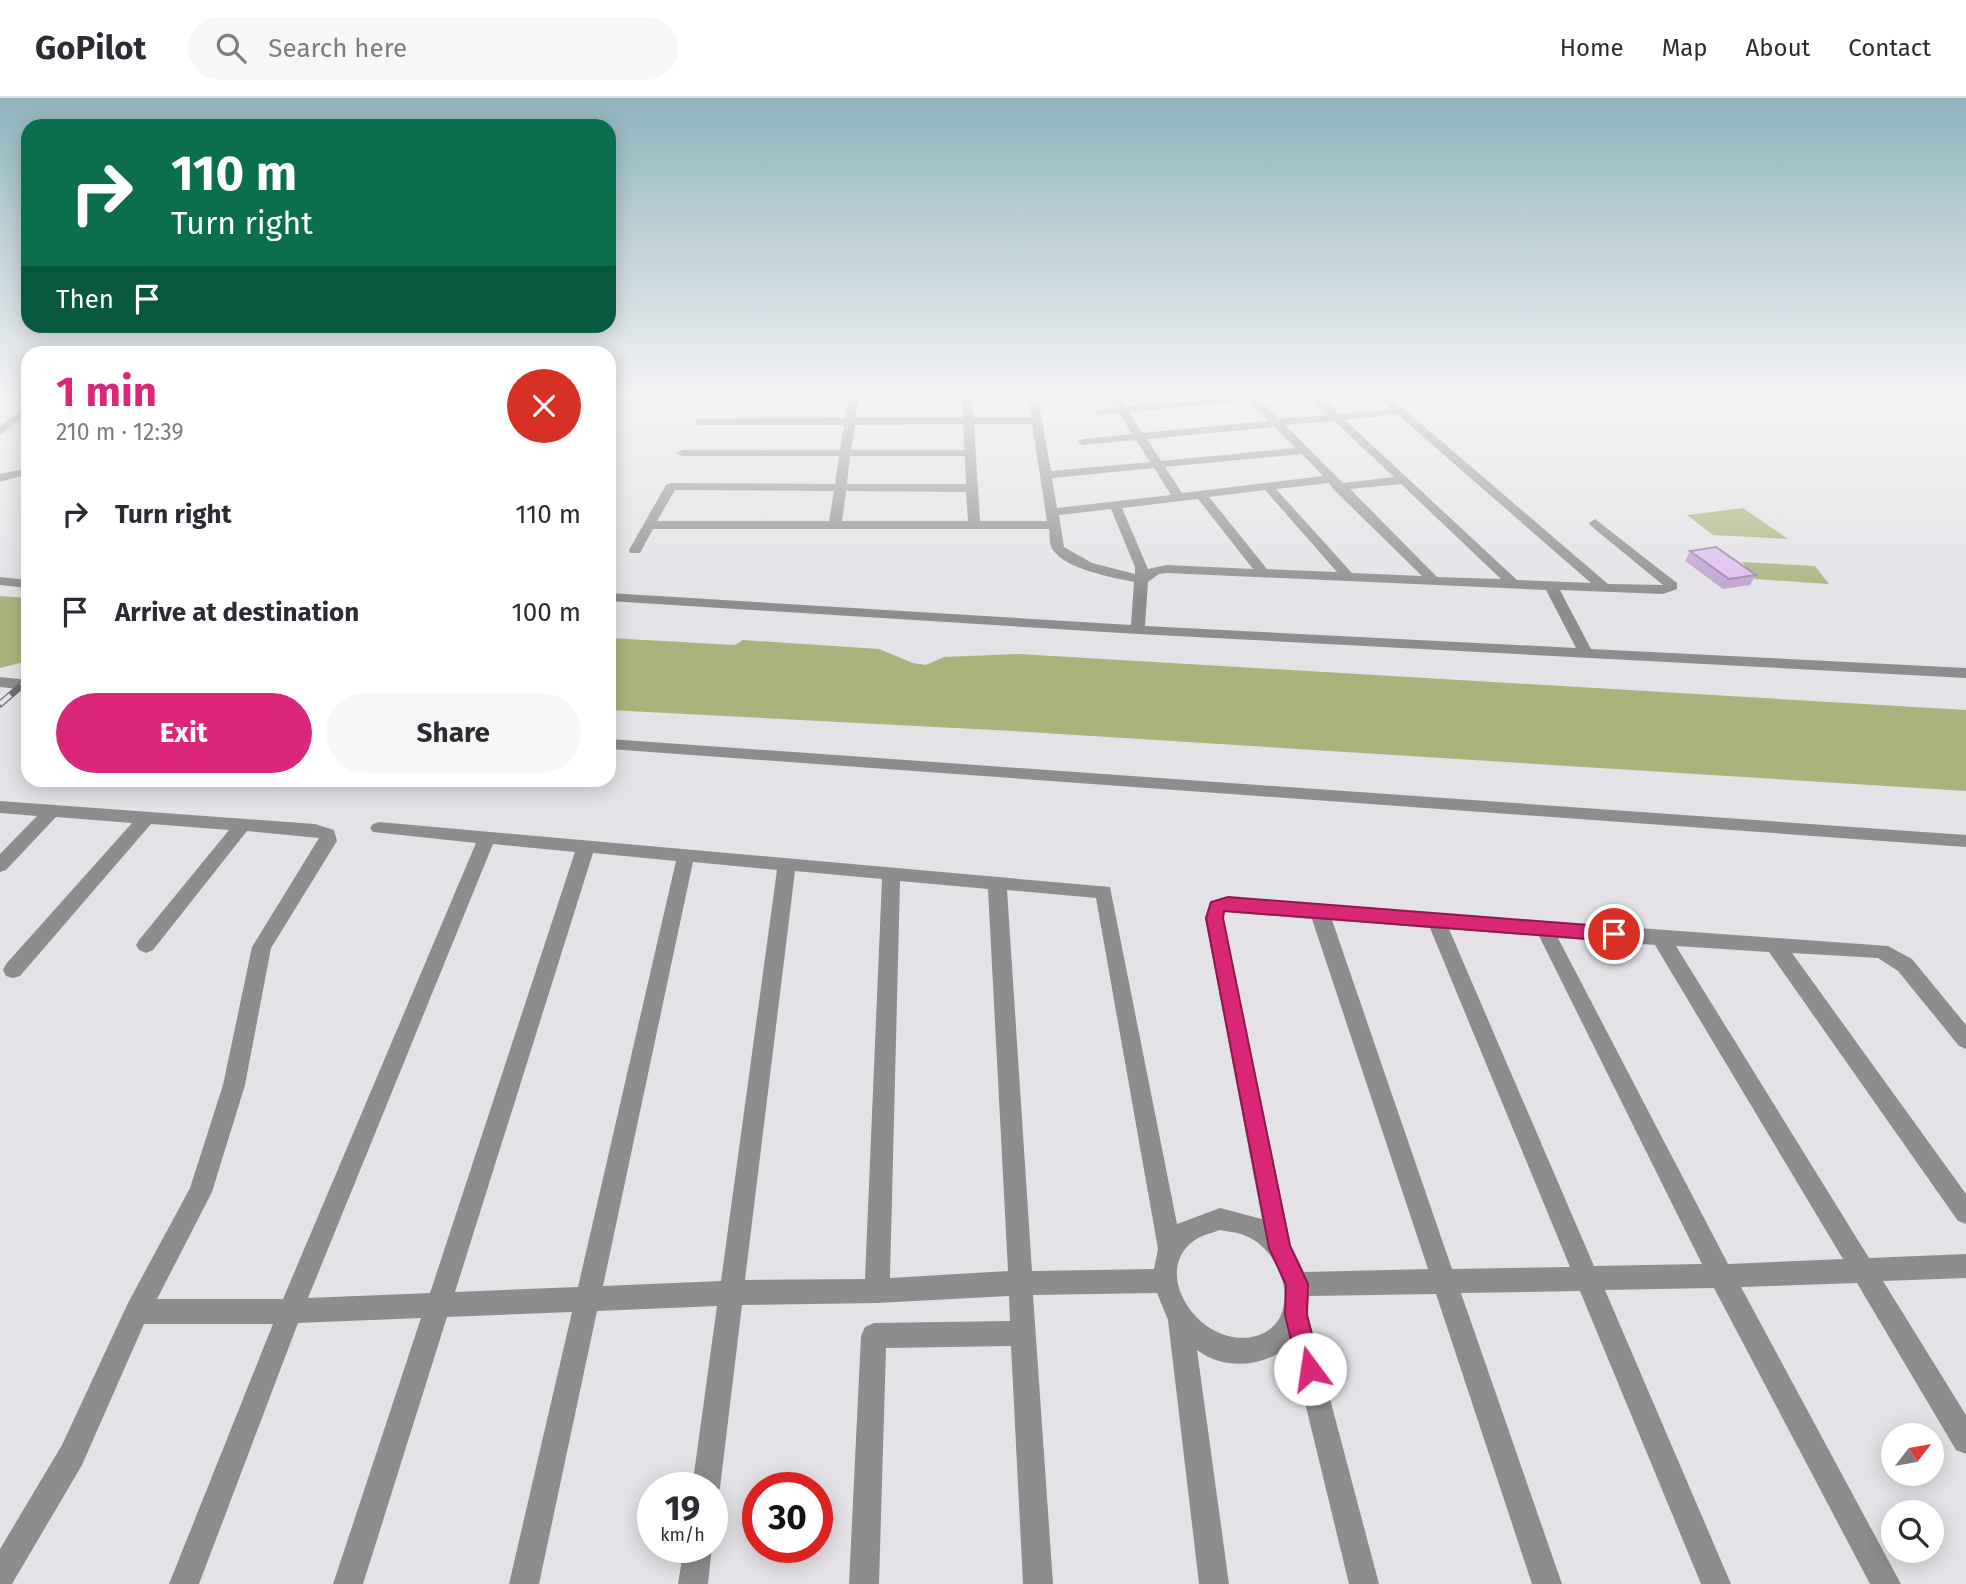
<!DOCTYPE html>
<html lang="en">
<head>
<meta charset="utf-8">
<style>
  :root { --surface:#fff; --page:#f7f7f7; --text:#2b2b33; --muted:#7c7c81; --line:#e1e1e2; --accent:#db2777 }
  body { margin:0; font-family:"Fira Sans",sans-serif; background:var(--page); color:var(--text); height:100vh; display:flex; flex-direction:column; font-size:26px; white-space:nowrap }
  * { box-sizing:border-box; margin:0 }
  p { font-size:23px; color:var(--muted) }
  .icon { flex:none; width:38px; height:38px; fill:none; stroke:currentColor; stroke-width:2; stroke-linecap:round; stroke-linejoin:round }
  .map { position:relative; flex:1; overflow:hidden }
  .sheet { position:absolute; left:21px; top:248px; width:595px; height:441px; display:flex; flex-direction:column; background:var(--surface); border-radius:21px; box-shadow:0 4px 18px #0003 }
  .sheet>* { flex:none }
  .guide { position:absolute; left:21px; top:21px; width:595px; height:214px; border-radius:21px; box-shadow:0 4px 18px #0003; background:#0b6e4f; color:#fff; overflow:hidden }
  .needle { width:46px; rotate:59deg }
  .controls { position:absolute; left:1881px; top:1325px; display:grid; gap:14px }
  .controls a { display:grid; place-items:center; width:63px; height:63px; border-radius:50%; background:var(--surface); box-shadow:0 4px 18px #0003; font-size:35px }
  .speed { position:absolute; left:637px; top:1374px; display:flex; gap:14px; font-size:35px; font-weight:700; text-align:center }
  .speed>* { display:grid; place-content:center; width:91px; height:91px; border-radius:50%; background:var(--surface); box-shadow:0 4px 18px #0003; line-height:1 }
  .speed small { font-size:18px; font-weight:400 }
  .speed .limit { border:10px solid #d22; background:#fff; color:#111 }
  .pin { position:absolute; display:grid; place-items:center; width:60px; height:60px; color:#fff; margin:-30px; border:4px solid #fff; border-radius:50%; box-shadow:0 2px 7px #0007 }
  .me { position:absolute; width:77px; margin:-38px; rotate:346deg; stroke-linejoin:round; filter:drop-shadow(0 0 5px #0008) }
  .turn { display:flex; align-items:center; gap:24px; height:147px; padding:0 35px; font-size:32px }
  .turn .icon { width:91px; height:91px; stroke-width:2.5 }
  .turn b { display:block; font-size:49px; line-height:60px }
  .then { display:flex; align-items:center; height:66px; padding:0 35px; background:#0003; gap:14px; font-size:26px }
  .round { display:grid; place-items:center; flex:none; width:74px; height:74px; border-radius:37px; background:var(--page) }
  .head { display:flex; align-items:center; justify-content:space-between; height:119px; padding:0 35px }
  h1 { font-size:42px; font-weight:700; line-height:52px; color:var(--accent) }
  .cta { display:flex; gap:14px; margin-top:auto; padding:14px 35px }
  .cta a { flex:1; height:80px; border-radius:42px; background:var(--accent); color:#fff; font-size:28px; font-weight:700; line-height:80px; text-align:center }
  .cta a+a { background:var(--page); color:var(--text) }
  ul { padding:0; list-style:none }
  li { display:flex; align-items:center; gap:21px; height:98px; padding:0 35px }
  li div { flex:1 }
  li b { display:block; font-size:26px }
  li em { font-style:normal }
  header { display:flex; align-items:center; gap:42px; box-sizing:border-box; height:98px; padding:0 35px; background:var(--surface); border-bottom:2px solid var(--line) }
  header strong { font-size:33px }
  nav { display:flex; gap:38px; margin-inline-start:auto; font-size:24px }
  .search { width:490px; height:63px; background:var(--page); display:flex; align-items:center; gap:18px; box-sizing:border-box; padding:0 24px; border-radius:38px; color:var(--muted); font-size:26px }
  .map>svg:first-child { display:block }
</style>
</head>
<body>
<header>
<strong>GoPilot</strong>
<div class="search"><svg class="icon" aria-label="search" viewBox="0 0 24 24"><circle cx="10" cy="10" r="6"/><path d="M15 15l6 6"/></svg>Search here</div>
<nav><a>Home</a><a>Map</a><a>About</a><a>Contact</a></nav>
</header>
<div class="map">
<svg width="1966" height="1486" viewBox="0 0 1966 1486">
  <rect width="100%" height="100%" fill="#e4e2e6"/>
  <!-- water -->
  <path fill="#a9b47d" d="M1743 410 1788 441 1713 437 1687 417Z
    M1742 464 1815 468 1829 486 1755 481Z
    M0 498 28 500V563L0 570Z
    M609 540 735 547 743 542 879 551 913 565 926 567 944 559 1019 556 1966 612V693L1013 633 609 612Z"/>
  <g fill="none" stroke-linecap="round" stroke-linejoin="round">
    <!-- minor -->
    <path fill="#8e8d8e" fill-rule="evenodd" d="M709 294H972L974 320H1031L1027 294H1037L1051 373 1150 364 1136 342 1083 347 1077 344 1083 341 1132 336 1119 315 1098 317 1093 314 1115 309 1105 294H1115L1125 308 1244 298 1241 294H1252L1279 321 1327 317 1304 294H1315L1339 316 1391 311 1373 294H1384L1608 486 1663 487 1591 428 1589 425 1595 421 1677 485V491L1663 496 1560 492 1591 551 1966 570V580L1138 536 609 503V495L1131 527 1134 484C1112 479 1067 472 1053 452 1049 447 1050 437 1049 431H653L640 455H630L629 452 666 387 671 385 835 386 839 358H682L676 355 682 352H840L844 327H699L694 324 699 321 845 320 848 300H710L705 297ZM858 300H962L963 320H856ZM1249 303 1268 323 1142 335 1129 314ZM1397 316 1591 485 1517 482 1345 322ZM1334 323 1394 379 1343 385 1285 327ZM963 326 964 352H851L855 327ZM974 326H1032L1047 423H980ZM1274 329 1296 350 1161 363 1147 341ZM1302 356 1323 378 1182 395 1165 369ZM850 358H965L966 386H847ZM1154 370 1171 397 1057 410 1052 380ZM1329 385 1334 392 1422 478 1352 475 1276 391ZM1401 386 1501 481 1437 479 1350 391ZM675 392H677L834 393 829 423H657ZM1265 392 1337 474 1267 471 1209 399ZM846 393 966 394 968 423H842ZM1198 401 1253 471 1167 467 1148 471 1122 410ZM1111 411 1135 469V476L1092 465 1064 449 1059 417ZM1167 475 1546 492 1576 550 1145 528 1148 484 1159 476Z
      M28 307V315L0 337V328Z
      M28 370V376L0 384V376Z
      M0 479 28 482V490L0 487Z
      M0 579 28 582V592L0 589Z
      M609 641 1966 737V749L609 651Z
      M0 703 315 726 334 732 337 743 271 850 245 987 212 1094 157 1201H283L476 745 373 734 370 730 373 726 379 724 1110 789 1177 1126 1220 1110 1262 1121 1205 820 1210 804 1222 800 1888 848 1912 861 1966 927V951L1959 948 1898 873 1878 860 1792 855 1966 1096V1126L1958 1123 1769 854 1676 848 1869 1160 1966 1156V1180L1883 1183 1966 1317V1356L1956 1352 1857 1185 1741 1189 1901 1486H1870L1714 1190 1605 1192 1731 1486H1701L1580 1193 1461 1195 1562 1486H1532L1436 1196 1309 1198 1307 1214 1379 1486H1349L1291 1247C1264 1269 1225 1273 1197 1252L1229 1486H1199L1168 1222 1157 1195 1033 1197 1053 1486H1023L1011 1248 886 1250 879 1486H849L861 1238 865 1229 874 1225 1010 1223 1009 1198 877 1205 742 1207 720 1390 712 1401V1390H692L717 1208 597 1213 539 1486H509L572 1214 447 1219 363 1486H333L421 1220 298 1225 199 1486H169L273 1226H144L82 1367 12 1486H0V1451L62 1347 128 1205 190 1090 223 987 252 849 319 740 247 733 153 852 146 855 139 852 136 847 139 842 229 732 151 726 20 878 13 880 6 878 3 872 6 866 132 725 56 719 6 772 0 774V756L37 718 0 715ZM493 746 575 754 430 1195 308 1200ZM593 755 676 763 578 1189 455 1194ZM693 764 777 772 721 1183 603 1188ZM795 773 882 781 865 1181 745 1182ZM900 783 988 791 1008 1173 890 1180ZM1007 792 1096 800 1158 1151 1154 1171 1032 1173ZM1225 814 1312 821 1428 1171 1304 1174 1291 1147 1223 820ZM1332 822 1430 830 1570 1169 1452 1171ZM1449 831 1539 838 1702 1166 1594 1168ZM1558 840 1655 847 1843 1161 1728 1166ZM1220 1132C1229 1134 1238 1134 1246 1138 1274 1149 1294 1191 1280 1219 1275 1229 1266 1235 1256 1238 1201 1253 1148 1174 1195 1142 1202 1137 1212 1135 1220 1132Z
      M684 1449H712L708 1486H678Z"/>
    <!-- rail casing -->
    <g stroke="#706f72" stroke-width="7">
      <path id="rail" d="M0 606 28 582"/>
    </g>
    <!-- rail -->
    <use href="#rail" stroke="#e4e2e6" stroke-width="4.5" stroke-dasharray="14" stroke-linecap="butt"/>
  </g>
  <!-- wall -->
  <path fill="#c0a4ce" d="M1690 453 1756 477 1750 487 1723 491 1685 463Z"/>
  <!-- building -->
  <path fill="#dfbff0" stroke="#9c86a8" stroke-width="2" d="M1716 449 1756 477 1729 481 1690 453Z"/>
  <!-- sky -->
  <linearGradient id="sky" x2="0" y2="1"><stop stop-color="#8fb4bd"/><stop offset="0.59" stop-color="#f3f2f4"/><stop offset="1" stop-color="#f3f2f4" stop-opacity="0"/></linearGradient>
  <rect width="1966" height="502" fill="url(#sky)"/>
  <!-- route -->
  <path fill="#db2777" stroke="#8e194d" stroke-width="2" d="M1228 799 1614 829 1623 836 1614 843 1224 813 1223 820 1290 1148 1308 1186 1307 1217 1321 1271 1318 1280 1310 1283 1301 1280 1298 1271 1285 1217 1286 1187 1269 1150 1206 820 1211 804Z"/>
</svg>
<div class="controls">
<a><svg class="needle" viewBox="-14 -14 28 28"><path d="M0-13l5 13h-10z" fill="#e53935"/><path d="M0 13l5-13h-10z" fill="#7c7c81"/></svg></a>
<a><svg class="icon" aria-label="search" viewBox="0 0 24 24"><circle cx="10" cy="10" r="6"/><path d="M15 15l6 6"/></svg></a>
</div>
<div class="speed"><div>19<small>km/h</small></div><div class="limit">30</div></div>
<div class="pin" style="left:1614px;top:836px;background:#d93025"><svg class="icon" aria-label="arrive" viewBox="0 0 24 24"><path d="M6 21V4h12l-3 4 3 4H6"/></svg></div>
<svg class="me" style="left:1310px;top:1271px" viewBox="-20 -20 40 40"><circle r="19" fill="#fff"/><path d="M0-13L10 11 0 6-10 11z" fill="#db2777"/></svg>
<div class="guide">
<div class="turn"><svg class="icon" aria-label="right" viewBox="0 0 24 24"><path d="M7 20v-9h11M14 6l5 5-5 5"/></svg><div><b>110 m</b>Turn right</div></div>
<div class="then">Then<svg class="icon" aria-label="arrive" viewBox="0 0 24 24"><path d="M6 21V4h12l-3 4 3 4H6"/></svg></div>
</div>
<section class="sheet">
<div class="head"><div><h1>1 min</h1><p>210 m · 12:39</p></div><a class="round" style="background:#d93025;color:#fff"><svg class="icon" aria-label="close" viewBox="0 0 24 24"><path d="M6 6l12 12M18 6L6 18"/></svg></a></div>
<ul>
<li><svg class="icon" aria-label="right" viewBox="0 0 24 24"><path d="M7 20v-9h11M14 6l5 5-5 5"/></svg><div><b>Turn right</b></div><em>110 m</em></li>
<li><svg class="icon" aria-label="arrive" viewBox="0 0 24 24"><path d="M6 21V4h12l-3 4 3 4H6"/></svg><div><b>Arrive at destination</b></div><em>100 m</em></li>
</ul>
<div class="cta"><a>Exit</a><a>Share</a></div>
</section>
</div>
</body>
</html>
